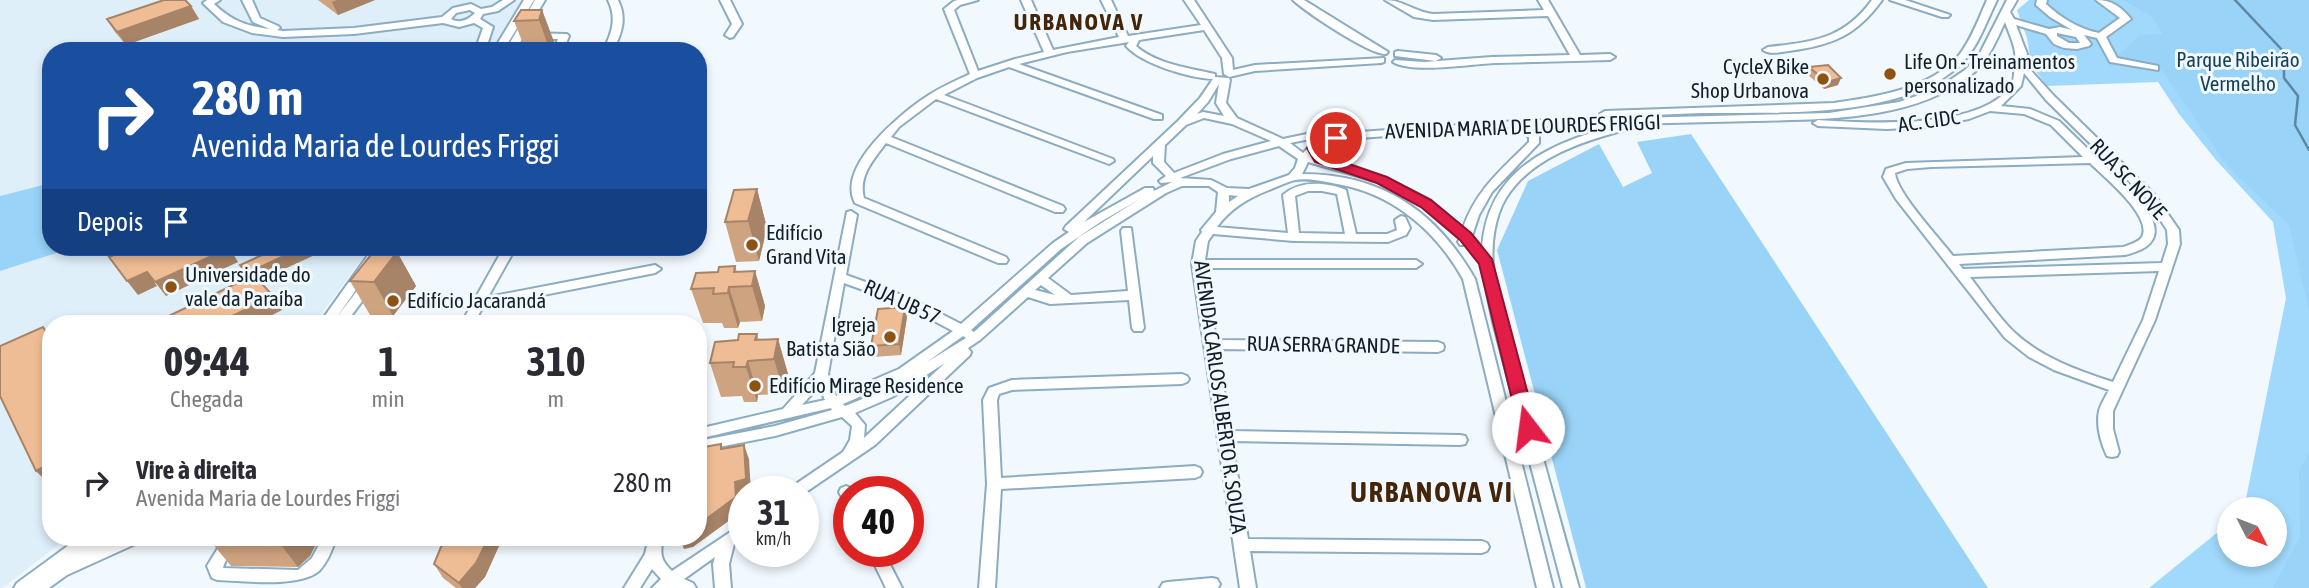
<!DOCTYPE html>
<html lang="pt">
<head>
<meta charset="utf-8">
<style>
  :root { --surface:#fff; --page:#f2f2f3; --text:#2b2b33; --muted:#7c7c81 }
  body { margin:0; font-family:"Asap Condensed",sans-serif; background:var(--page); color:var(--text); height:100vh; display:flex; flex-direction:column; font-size:26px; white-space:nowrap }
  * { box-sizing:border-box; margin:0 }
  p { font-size:23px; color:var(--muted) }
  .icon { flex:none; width:38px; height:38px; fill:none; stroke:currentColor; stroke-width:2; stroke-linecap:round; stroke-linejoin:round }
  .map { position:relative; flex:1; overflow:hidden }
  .drawer { position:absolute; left:42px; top:315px; width:665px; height:231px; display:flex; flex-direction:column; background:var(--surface); border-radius:28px; box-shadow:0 4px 10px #0003 }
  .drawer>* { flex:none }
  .hud { position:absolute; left:42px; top:42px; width:665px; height:214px; border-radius:28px; box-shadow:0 4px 10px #0003; background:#1a4fa0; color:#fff; overflow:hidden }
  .needle { width:46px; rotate:132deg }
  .fabs { position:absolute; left:2217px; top:497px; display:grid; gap:14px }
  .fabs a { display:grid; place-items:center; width:70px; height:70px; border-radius:50%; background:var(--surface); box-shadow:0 4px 10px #0003; font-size:35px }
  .speed { position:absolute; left:728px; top:476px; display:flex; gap:14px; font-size:35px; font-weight:700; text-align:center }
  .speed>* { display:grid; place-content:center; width:91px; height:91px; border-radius:50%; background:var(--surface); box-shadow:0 4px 10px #0003; line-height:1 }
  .speed small { font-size:18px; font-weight:400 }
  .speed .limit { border:10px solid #d22; background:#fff; color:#111 }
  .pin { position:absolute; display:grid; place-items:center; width:60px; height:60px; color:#fff; margin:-30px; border:4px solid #fff; border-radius:50%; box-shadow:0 2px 7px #0007 }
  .me { position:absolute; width:77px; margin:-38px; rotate:345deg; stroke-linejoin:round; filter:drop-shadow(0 0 5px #0008) }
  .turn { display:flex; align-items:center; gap:24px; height:147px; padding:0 35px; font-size:32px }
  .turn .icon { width:91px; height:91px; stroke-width:2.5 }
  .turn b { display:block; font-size:49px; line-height:60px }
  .then { display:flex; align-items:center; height:66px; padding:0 35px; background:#0003; gap:14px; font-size:26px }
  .eta { display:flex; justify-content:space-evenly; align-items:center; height:119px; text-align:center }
  .eta b { font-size:42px; font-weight:700; line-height:49px }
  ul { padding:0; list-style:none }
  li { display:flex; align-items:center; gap:21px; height:98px; padding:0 35px }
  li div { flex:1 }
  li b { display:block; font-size:26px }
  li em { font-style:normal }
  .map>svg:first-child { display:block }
</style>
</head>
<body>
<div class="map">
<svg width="2309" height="588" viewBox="0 0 2309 588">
  <rect width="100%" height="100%" fill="#f2f9fe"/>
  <!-- built -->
  <path fill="#deeffa" d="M0 0H521L519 8 492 51H51V247H371L314 324H51V537H68L3 588H0Z"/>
  <!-- green -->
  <path fill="#a1d9fc" d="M2029 0H2309V588H2149L2229 523 2230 555H2275V509H2244L2286 298 2273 222 2216 160 2179 114 2158 82 2047 86 2031 65 2027 38 2017 10Z"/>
  <!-- forest -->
  <path fill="#99d3f7" d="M2123 0H2309V311L2289 225 2228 167 2163 72 2155 66 2134 65 2118 55 2140 35 2163 34 2151 16Z
    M1691 134 1988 588H1586L1497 250 1528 181 1599 144 1623 187 1652 173 1637 142Z
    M51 183V247H75L0 271V196Z
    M2309 452V588H2273L2300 536 2299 471Z"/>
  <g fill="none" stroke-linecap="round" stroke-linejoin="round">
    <!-- stream -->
    <path stroke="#5c87a3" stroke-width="2.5" d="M2235 0 2284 52V78L2298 96 2295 125 2309 150"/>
    <!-- minor casing -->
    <g stroke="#8bacc1" stroke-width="4">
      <path id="minor" d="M207 0H220L214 4C232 21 246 26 270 29L253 22 242 0H252L260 18 278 26 280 28 277 30 283 31 354 28 442 17 453 8 471 4 481 9 492 7 503 0H514L498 11 483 14 480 19 493 27 485 51H475L483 28 474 23 459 27 443 23 354 34 283 37 252 33 223 22 205 5 203 3ZM470 10 475 13C468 20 460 24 451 19L456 13Z
        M524 0H534L503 51H493Z
        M535 0H545L525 33 567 34 569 36 563 51H553L558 39H522L515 51H505Z
        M608 0H618C627 18 622 33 613 51H603C612 33 617 18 608 0Z
        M720 0H730L742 24 733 37 730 38 725 35 732 24Z
        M958 0H978L960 5 954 10 978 71 1015 59 1044 52 1021 0H1031L1053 50 1119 37 1101 0H1111L1128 36 1201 25 1184 0H1194L1232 58 1233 70 1255 65 1384 58V62L1381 63 1255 71 1229 77 1224 74 1222 58 1204 30 1139 40 1136 46C1156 64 1189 68 1215 74V77L1229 78 1230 80 1226 103 1237 118 1283 139 1335 128 1340 131 1335 134 1290 143 1303 153 1315 141 1359 132 1518 121 1829 113 1899 102 1937 89 1965 70 1978 57 2007 0H2017L2010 12 2014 19 2049 29 2060 27 2072 30 2050 17 2036 5 2037 0H2047L2046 4C2061 18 2079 29 2099 33L2120 18 2096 0C2112 0 2121 7 2131 19L2106 37 2117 58 2158 66V70L2110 62 2097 38 2084 35 2091 44 2089 46 2077 49 2064 48 2054 44 2046 34 2016 25 2027 54 2025 64 2054 96 2154 194 2179 230 2180 244 2155 320 2113 411V429L2119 452 2117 456 2112 457 2107 456C2101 443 2096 425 2099 411 2101 404 2106 396 2109 390L2054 370 2029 357 2005 338 1896 199 1883 177 1886 169 1906 163 2083 157 2051 125 2024 114 1990 111 1969 119 1927 127 1887 129 1818 126 1813 123 1818 120C1866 123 1983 131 2012 84 2013 82 2014 76 2014 73 2018 50 2013 44 2005 22 1996 41 1988 62 1971 75 1913 121 1825 119 1755 121 1712 122 1670 123 1627 124L1630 127 1629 129C1586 140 1531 157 1506 198 1495 216 1491 243 1493 265 1498 306 1512 348 1524 388 1542 455 1560 521 1579 588H1563L1493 322 1481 264 1466 245H1460L1458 242 1460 238 1422 206 1378 182 1308 162 1302 174C1382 174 1436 211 1475 279L1553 588H1537L1463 279C1435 229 1391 192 1332 183 1321 181 1306 178 1295 180 1286 182 1277 187 1269 190 1248 198 1230 209 1217 227L1288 233 1283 195C1300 180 1326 182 1346 190L1356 234H1387L1397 230 1395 220 1401 216 1405 217 1410 228 1406 235 1388 242 1294 241 1213 234 1208 241 1205 260H1416L1422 264 1416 268H1205L1216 340 1438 342 1443 344 1444 347 1443 350 1438 352 1217 349 1231 431 1460 435 1465 436 1467 440 1465 444 1460 445 1232 441 1248 539 1482 541 1487 543 1489 547 1487 551 1482 553 1250 551 1256 588H1240L1192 264 1196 241 1202 232 1201 230 1216 212 1218 192 1209 186H1182L1166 193 1087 243 1048 278 1071 295 1128 291 1121 231 1123 228H1131L1144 328 1142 331H1134L1132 328 1129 300 1050 304 1028 297 980 340 968 348 971 352 970 355 875 445 803 494V492H788L790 488 843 452 850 440 852 426 842 417 775 436 698 451V441L775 426 832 410 831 408 698 439V429L783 409 815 373 847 212 851 211 857 215 846 275 910 298 961 324 1053 243 1069 232 1064 229 1066 226 1178 121 1200 98 1213 79C1189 78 1142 64 1126 46L1129 42 1067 52 1019 64 1162 115V119H1154L1009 67 977 78 944 95 1113 159 1114 161 1109 164 936 99 899 127 891 137 1063 206 1065 209 1063 212H1055L886 143C874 159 858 176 864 198L1006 257 1008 260 1006 263H998L855 203C836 167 900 114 926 97 939 88 955 81 970 74L944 9 954 1ZM2057 33 2076 37 2080 43H2069L2057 36ZM2024 73 2046 100 2103 156H2095L2059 121 2030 109 2001 106 2021 86ZM1219 84 1216 103 1224 116 1203 112 1197 114 1208 102ZM1204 118 1232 124 1271 141 1223 154 1174 173 1164 162 1165 145 1186 125ZM1622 124C1553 142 1487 168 1482 249L1472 236 1479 215 1492 192 1539 143V136L1528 127ZM1515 127 1529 137V142C1501 170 1476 190 1463 228L1430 200 1386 178 1311 157 1323 145 1359 138ZM1279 146 1298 159 1295 168 1289 175 1249 189 1227 188 1211 180 1180 178 1231 159ZM1153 156V163L1166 176 1159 181 1161 183 1172 182 1154 191 1153 188H1145L1084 222ZM2109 162 2146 198 2167 230 2168 244 2162 263 1963 269 1959 264 2125 255C2133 253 2145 249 2150 243 2171 220 2117 177 2102 163ZM2090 163C2103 176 2153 216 2142 237 2139 242 2129 245 2123 247L1953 256C1940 239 1896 192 1895 173L1907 169 1931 167ZM1308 191H1322L1337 194 1345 234 1299 233 1295 196ZM1229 195 1238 196 1229 202ZM1140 199 1079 237 974 332 971 330 1061 249 1102 221ZM2159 271 2143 320 2113 382C2079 371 2042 358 2015 333 1998 317 1984 295 1970 277ZM844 283 902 304 953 331 899 369 836 396 828 374ZM1041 285 1055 295 1035 290ZM963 336 966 338 927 362ZM945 363 865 437 864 438 865 425 855 413 892 397ZM901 379 882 391 845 406 843 404ZM819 386 825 400 802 405Z
        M1293 0H1304L1388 52 1386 54C1370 55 1307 13 1293 0Z
        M1385 0C1403 0 1415 12 1433 14L1544 10 1538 0H1548L1580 55 1610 54 1615 57 1610 60C1572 61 1534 62 1495 63 1471 64 1412 74 1393 62L1395 60 1424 62 1492 57 1570 55 1548 16 1433 20 1414 17Z
        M1872 0H1882C1856 36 1832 45 1789 51 1780 52 1770 55 1763 50L1768 47C1813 42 1844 39 1872 0Z
        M1890 0H1905L1950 15 1948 17H1942Z
        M1987 0H1997C1986 22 1978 48 1960 65 1901 120 1777 112 1702 113 1669 114 1637 116 1605 117L1600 114 1605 111 1834 103C1875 97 1932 89 1960 54 1972 38 1979 18 1987 0Z
        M1398 51 1436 55 1441 58 1436 61 1395 56V52Z
        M374 247H386L337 317 364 282H372L374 285 372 288 345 324H319Z
        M388 247H400L386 267H378L376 264Z
        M504 247H516L488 297 655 265 661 269 655 273 483 307 473 324H461Z
        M1182 374 1187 376 1189 379 1187 382 1182 384 1012 390 999 394 997 400 1001 478 1195 466 1200 468 1202 472 1200 476 1195 478 1001 489 995 588H979L987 484 983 400 989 388 1012 380Z
        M846 486 851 488 853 492H849V503L844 501 839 492 841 488Z
        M744 523V537L734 544 729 564 731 588H715L713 564 715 557 684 579 693 583 696 588H652L661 579 652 569 640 588H624L645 554 649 537H663C660 553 660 560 672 571Z
        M80 537H113L110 543 122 537H144L142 541 67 575 49 588H14L17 583Z
        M229 537H250C241 549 228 550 223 568L298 570 312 558 323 537H337C332 549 328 562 319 571 299 588 244 581 217 580L212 578 207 566 218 548Z
        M868 551H883L902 588H886Z
        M1212 578 1217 579 1220 584 1218 588H1160L1163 583 1168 582Z"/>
    </g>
    <!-- minor -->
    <use href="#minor" fill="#fff" fill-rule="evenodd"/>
  </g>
  <!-- wall -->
  <path fill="#cea380" d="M318 0H375L338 15Z
    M191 6 199 19 126 45 115 32 107 19Z
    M542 10 554 42 551 51H526L514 21Z
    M1809 67 1838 85 1824 89 1807 74Z
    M757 189 767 228 759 261 736 262 725 222Z
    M397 252 416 286 393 316 370 315 350 281Z
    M735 266 737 272 755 271 765 306 762 321 740 322 738 328H724L722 323H703L691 289 718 272Z
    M907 317 901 355 873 357 871 346Z
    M757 334 759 340 778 339 788 374 784 394 758 395 757 402H744L742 396 721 397 710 363 738 340Z
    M207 537H309L315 546 310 556 298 567 231 566Z
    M445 537H503L485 577 475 588H456L443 578 434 564Z"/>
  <!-- shaded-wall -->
  <path fill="#a78468" d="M337 0H375L338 15 332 2Z
    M191 6 199 19 126 45 117 32Z
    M542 10 554 42 551 51H550L539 20Z
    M1841 78 1838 85 1824 89 1827 82Z
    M757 189 767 228 759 261 748 221Z
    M226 247H248L233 254 238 262 166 296 155 282Z
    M303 247H330V248L254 283 247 273Z
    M397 252 416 286 393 316 374 282Z
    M755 271 765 306 762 321 752 286Z
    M147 272 157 286 138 295 127 281Z
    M729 287 740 322 738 328 728 293Z
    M273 296 282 310 255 324H216Z
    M905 307 907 317 901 355 899 344Z
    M778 339 788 374 784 394 774 359Z
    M748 361 758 395 757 402 746 367Z
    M744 445 749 459 751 492H744V495L740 496 741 512 693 547 684 549 679 537H698V525L735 482Z
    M51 463V484L50 485 36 471Z
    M275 537H309L315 546 310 556 298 567Z
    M489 537H503L485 577 475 588H462L459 583Z"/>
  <!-- building -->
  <path fill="#efbd95" stroke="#a78468" stroke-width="2" d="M164 0H185L191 6 117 32 107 19Z
    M521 10H542L539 20 514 21Z
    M1828 65 1841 78 1827 82 1809 67Z
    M757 189 748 221 725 222 734 190Z
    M124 247H228L229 248 155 282 147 272 127 281 109 257 126 250Z
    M280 247H303L247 273 240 265Z
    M374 251 397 252 374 282 350 281Z
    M735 266 734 272 755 271 752 286 729 287 728 293 713 294 714 288 691 289 696 273 718 272 719 267Z
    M254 275 273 296 216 324H155L154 323Z
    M905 307 899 344 871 346 878 309Z
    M43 327 51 340V463L36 471 0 396V346Z
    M739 334H757L755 340 778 339 774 359 748 361 746 367H733L734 362 710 363 715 342 738 340Z
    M721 444V449L744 445 746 479 735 482 736 497 698 525V448Z
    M445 537H489L476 563 459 583 434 564Z"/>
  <!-- route -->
  <path fill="#e11d48" stroke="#92132f" stroke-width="2" d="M1336 134 1343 138 1322 150 1326 156 1387 177 1431 200 1471 233 1492 259 1537 428 1534 433H1522L1519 428 1479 264 1460 240 1421 207 1377 183 1315 162 1307 148 1309 145Z"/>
  <!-- markers -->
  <g fill="#8e5212" stroke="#f2f9fe" stroke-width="2.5">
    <circle cx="1890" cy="74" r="7"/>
    <circle cx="1823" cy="79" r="7"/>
    <circle cx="752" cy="245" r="7"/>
    <circle cx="171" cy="287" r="7"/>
    <circle cx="393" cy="301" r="7"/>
    <circle cx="890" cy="337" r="7"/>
    <circle cx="755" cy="386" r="7"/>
  </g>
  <g text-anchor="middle" stroke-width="6" stroke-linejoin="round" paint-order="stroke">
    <!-- park labels -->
    <g font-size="21" fill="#15425b" stroke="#f2f9fe">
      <text x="2238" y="67">Parque Ribeirão<tspan x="2238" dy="24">Vermelho</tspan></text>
    </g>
    <!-- poi labels -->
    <g font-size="21" fill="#121f27" stroke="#f2f9fe" text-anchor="start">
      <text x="1904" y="69">Life On - Treinamentos<tspan x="1904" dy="24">personalizado</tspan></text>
      <text x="1809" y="74" text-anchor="end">CycleX Bike<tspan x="1809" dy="24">Shop Urbanova</tspan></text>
      <text x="766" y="240">Edifício<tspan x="766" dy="24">Grand Vita</tspan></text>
      <text x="185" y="282">Universidade do<tspan x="185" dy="24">vale da Paraíba</tspan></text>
      <text x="407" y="308">Edifício Jacarandá</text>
      <text x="876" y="332" text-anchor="end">Igreja<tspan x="876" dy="24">Batista Sião</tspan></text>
      <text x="769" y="393">Edifício Mirage Residence</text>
    </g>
    <!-- street labels -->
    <g font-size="21" fill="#121f27" stroke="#f2f9fe">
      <text transform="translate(1929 121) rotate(-8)" y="7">AC. CIDC</text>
      <text transform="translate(1523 127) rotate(-2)" y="7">AVENIDA MARIA DE LOURDES FRIGGI</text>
      <text transform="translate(2128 179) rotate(47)" y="7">RUA SC NOVE</text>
      <text transform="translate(902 302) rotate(24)" y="7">RUA UB 57</text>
      <text transform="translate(1323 345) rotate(1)" y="7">RUA SERRA GRANDE</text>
      <text transform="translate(1220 397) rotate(82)" y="7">AVENIDA CARLOS ALBERTO R. SOUZA</text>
    </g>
    <!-- far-district labels -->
    <g font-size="23" font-weight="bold" letter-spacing="2" fill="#432509" stroke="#f2f9fe">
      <text x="1079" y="30">URBANOVA V</text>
    </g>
    <!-- district labels -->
    <g font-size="28" font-weight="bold" letter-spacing="2" fill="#432509" stroke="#f2f9fe">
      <text x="1432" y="502">URBANOVA VI</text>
    </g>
  </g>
</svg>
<div class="fabs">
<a><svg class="needle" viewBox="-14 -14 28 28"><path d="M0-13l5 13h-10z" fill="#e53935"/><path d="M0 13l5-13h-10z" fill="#7c7c81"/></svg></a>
</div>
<div class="speed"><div>31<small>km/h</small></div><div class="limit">40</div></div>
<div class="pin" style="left:1336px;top:138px;background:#d93025"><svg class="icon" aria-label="arrive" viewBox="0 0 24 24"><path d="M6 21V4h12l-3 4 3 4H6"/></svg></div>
<svg class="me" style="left:1528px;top:428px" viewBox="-20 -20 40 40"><circle r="19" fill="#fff"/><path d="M0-13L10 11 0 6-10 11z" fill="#e11d48"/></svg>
<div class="hud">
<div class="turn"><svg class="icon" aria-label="right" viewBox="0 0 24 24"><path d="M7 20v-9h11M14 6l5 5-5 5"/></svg><div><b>280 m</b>Avenida Maria de Lourdes Friggi</div></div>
<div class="then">Depois<svg class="icon" aria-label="arrive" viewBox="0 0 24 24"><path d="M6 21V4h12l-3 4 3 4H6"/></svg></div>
</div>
<section class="drawer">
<div class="eta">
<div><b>09:44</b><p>Chegada</p></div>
<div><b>1</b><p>min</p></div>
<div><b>310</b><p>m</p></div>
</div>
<ul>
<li><svg class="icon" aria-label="right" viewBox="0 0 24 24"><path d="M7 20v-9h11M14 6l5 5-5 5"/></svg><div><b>Vire à direita</b><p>Avenida Maria de Lourdes Friggi</p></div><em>280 m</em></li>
</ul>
</section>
</div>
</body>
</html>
